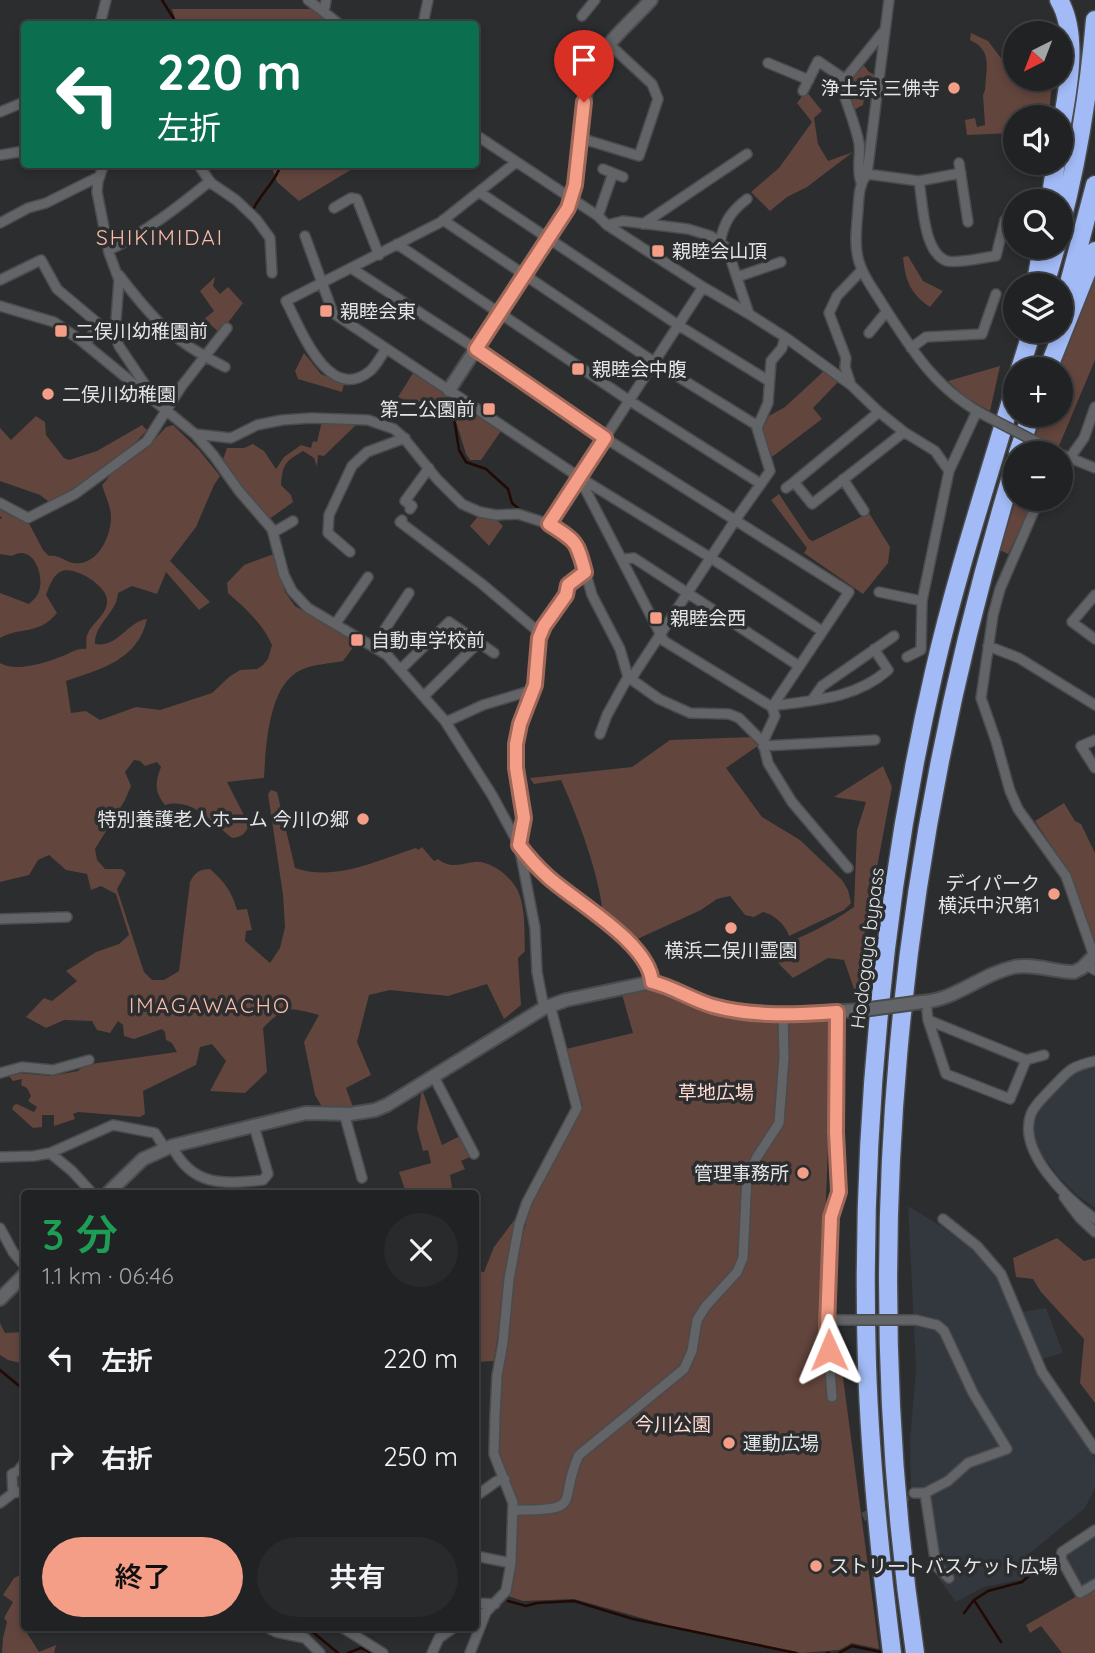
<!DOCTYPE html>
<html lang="ja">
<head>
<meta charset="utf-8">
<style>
  :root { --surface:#202223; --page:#282a2b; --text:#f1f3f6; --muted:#a2a4a6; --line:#3d3f41; --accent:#f49e87 }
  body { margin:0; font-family:Quicksand,"Noto Sans JP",sans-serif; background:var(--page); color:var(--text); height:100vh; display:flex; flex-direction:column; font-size:26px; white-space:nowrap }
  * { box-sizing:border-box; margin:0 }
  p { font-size:23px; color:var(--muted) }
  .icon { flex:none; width:38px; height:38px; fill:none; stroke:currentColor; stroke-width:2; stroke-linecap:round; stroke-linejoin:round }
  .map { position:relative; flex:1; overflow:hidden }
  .details { position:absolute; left:21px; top:1190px; width:458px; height:441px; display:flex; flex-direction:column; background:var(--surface); border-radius:7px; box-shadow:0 4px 10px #0003,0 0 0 2px var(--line) }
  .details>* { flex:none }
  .top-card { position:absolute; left:21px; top:21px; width:458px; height:147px; border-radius:7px; box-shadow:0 4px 10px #0003,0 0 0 2px var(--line); background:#0b6e4f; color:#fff; overflow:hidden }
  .needle { width:46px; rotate:222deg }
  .fabs { position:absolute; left:1003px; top:21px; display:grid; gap:14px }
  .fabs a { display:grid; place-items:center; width:70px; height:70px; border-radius:50%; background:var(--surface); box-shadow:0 4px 10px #0003,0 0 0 2px var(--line); font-size:35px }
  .pin { position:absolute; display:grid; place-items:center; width:60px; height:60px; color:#fff; margin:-72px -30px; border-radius:50% 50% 50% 0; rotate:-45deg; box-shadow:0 0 7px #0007 }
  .pin .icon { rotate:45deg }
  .me { position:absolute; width:77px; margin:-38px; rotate:359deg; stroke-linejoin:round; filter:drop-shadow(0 0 5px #0008) }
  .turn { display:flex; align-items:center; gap:24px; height:147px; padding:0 21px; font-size:32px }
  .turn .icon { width:91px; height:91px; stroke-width:2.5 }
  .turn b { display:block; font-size:49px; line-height:60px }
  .round { display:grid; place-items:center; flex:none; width:74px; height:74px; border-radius:37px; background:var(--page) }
  .head { display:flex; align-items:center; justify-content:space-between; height:119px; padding:0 21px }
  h1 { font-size:42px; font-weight:600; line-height:52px; color:#1e9e55 }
  .primary-button { display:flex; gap:14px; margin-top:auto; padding:14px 21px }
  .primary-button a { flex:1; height:80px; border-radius:42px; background:var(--accent); color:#111; font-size:28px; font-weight:600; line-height:80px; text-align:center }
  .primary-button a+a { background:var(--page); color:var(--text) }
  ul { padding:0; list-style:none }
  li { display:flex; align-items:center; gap:21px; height:98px; padding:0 21px }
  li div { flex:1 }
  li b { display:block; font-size:26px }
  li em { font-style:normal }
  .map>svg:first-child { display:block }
</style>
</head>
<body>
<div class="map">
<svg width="1095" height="1653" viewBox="0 0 1095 1653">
  <rect width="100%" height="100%" fill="#2b2d2f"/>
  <!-- built -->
  <path fill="#33373e" d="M1095 1064V1208L1078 1196 1058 1176 1037 1148 1032 1127 1038 1108 1071 1075Z
    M908 1206 941 1226 983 1258 995 1271 1021 1312 1046 1308 1063 1353 1032 1362 1095 1458V1488L1085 1508 1028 1555 1035 1567 1023 1579 984 1587 956 1602 939 1579 917 1491 911 1489 910 1440 916 1369Z
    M1095 1532V1582L1086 1587 1079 1586 1063 1559 1065 1552Z"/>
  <!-- green -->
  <path fill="#62453d" d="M172 9H313L335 24H177Z
    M971 33 988 41 1001 58 1015 55V79H1052L1049 117H1015V136L1013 133 967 135 965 120 975 118 977 127 985 125 983 95 985 90C986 69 993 50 970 40Z
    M863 64 869 72 875 75 871 100H864L863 105 854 110 845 86Z
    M806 91 822 111 814 118 818 144 828 161 853 152 807 187 787 197 770 211 751 192 779 168 812 122 797 103Z
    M271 165V164L359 165 299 201 277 182Z
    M908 256 923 281 943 291 930 307C910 294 905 279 903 257Z
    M1095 267V360L1056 453H1030L1042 415H1060V369H1057Z
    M215 277 213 286 220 294 228 287 243 303 220 333 204 319 214 311 200 291Z
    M304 353 321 374 344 384 342 392 298 379 295 371Z
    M1000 366 990 411 965 397 948 381Z
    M825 370 838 382 813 408 822 419 772 457 762 430 769 416 785 407Z
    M413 373 501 431 481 460H470L466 454 453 412 445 409 425 410 398 397Z
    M36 416 45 422 46 435 64 458 69 460 97 451 142 425 147 430C132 449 112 459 94 474 79 485 68 495 52 504L40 495 0 481V428L11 440Z
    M322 421 358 423 324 456 318 455 317 467 314 458 303 451C285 462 283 463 281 485L291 495 293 502 268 520 245 494 222 462 227 448H244L253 444 264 451 276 469 284 457 301 445 311 448 313 441 317 442Z
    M173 425 199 450 220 476 214 485 196 527 170 561 210 602 199 610 166 572 157 594 132 586 118 593C117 613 94 624 95 644 118 648 128 621 147 619 138 660 101 669 66 681L71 713 86 711 100 720 136 707 160 710 212 693 229 677 240 670 257 669 263 665 268 659 272 645C262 623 246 609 228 593L227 583 244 565 274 554 285 592 295 606 357 642 343 661C329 664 313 664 301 670 268 685 266 746 264 778L227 782 249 825C246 833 242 837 232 838 212 822 192 797 165 805 154 791 155 783 161 767L157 762 145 766 140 761 134 760 125 772 131 786 125 800 95 849 97 860 105 869H122L126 873 117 889 144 972 152 980H164L179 971 190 882C195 872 200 869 210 869 225 882 232 892 237 910L247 909 252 930 246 931 245 941 270 963 280 948 285 927 283 895 268 794 271 790 277 792 295 868C335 882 378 860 416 848L418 850 422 847 434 861 438 859C451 869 459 864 474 862 490 860 511 876 518 891 526 908 524 932 525 951L518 958 521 1005 504 1019 487 984 448 996 390 990 369 995 357 1042 371 1075 346 1088 353 1107H322L315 1095 304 1042 319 1015C288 1007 286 1005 263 1028L267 1072 245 1093 210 1091 226 1061 212 1044 200 1047 196 1065 143 1091 145 1114 140 1117 78 1112 73 1114 75 1119 54 1126V1115H42V1127L33 1128 12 1109 14 1105 17 1104 34 1112 37 1107 28 1101 31 1096 27 1088 21 1085 22 1079 13 1081 9 1076 18 1073 51 1076 78 1071 84 1065 177 1052 172 1043 166 1040 165 1032 162 1029 134 1039 124 1036 123 1025 118 1021 110 1033 97 1030 92 1021 64 1020 46 1028 26 1017 44 998 52 1001 77 981 66 971 96 952 119 944 129 935 116 894 101 886 91 890 87 874 66 870 49 855 38 860 29 875 0 882V663C16 673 48 662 65 655 73 652 78 648 86 649 87 644 85 638 88 633 93 622 108 614 107 600 107 586 73 564 60 572 52 577 49 587 46 595L57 613C38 636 21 626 0 638V593L29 604C33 600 38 596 39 591 45 574 32 543 12 556L0 554V519L2 518 0 516V501L24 514 43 550 49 556C60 554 64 562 74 563 98 566 111 536 111 517 111 507 105 495 102 485L108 478 111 470 145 450 166 427Z
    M779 494 809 539 813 541 869 513 890 547 888 563 863 594 804 553 807 548 771 500Z
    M1016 499H1035L1008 554 1000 550Z
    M480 514 496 519 503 526 489 546 470 526Z
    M753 737 759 741V745L726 768 762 817 800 840 842 880 848 890 851 903 844 910 789 936C786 925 773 914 763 912L754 917 745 915 730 896 717 899 701 910 633 941 603 919C602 881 577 815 561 780L534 784 530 778 632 767 670 740Z
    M883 766 892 787 863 942 865 987 854 989 844 960 828 958 793 978 781 966 770 950C799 938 828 926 854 907L857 830 866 802 834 797Z
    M1064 803 1075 821 1081 824 1095 853V945L1067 869 1035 821Z
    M647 987C674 992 697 1009 724 1014 760 1021 797 1021 833 1020L821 1326 836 1325 879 1649 852 1643 839 1650 802 1653 667 1625 574 1599 523 1601 508 1596 514 1557 518 1510 496 1453 498 1414 514 1277 521 1242 532 1200 549 1165 583 1107 566 1049 633 1033 621 991Z
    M423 1092 442 1145 462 1135 472 1156 461 1161 465 1169 450 1175 452 1187 450 1193H406L399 1172 431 1163 428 1150 423 1151 417 1128 421 1094Z
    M515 1219 494 1361 476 1362V1271L484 1272 494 1247Z
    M1057 1238 1084 1261 1095 1258V1403L1080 1383 1084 1339 1041 1292 1033 1279 1016 1277 1013 1258Z
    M0 1323 5 1333 24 1332V1364L8 1360 0 1355Z
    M24 1573 23 1620 24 1628 39 1652 56 1645 54 1653H2L3 1638 7 1622 4 1618 13 1602 3 1595 14 1578Z
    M1095 1586V1653H1062L1041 1626 1030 1633 1026 1625Z"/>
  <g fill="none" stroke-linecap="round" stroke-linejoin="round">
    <!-- stream -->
    <path stroke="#210904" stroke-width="2.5" d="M162 0 177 24
      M253 210C260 194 274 184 280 167L279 164
      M431 414C440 413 448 410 454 418L459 450 466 462 486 469 508 489 512 503 524 513
      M0 1370 24 1390
      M974 1600 988 1591 1022 1582 1051 1556
      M508 1601 526 1606 537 1603 574 1601 633 1619 796 1653
      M964 1613 974 1600 1001 1642
      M297 1628 309 1629 338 1653
      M348 1653 361 1648 372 1653
      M827 1653H829
      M839 1653 852 1646 881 1652"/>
    <!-- street-tunnel -->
    <path stroke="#47494a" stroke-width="9" stroke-dasharray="9 4.5" stroke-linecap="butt" d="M863 1517 914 1493"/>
    <!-- street casing -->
    <g stroke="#4a4b4d" stroke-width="12">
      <path id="street" d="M308 0 324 12
        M326 0 324 12 339 24
        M889 0 867 174C859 184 859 196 858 209 857 225 854 242 858 258 862 275 874 290 883 305 913 352 937 391 988 417
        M582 16 595 0
        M100 24 106 0
        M423 24 428 0
        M768 63 809 80
        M843 78 841 84C846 104 855 122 859 143 861 156 856 169 861 182
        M803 91 818 61 843 78H846L883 32
        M0 112 24 102
        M476 135 598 216 607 225 703 287 749 314
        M580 138 639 156 658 99 652 84 610 45
        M0 155 24 151
        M959 163 968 222
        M104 164 98 181 97 192 109 253 119 280 115 334 119 346 150 392
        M198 164 211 183 236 200 256 219 270 238 272 273
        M603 169 623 177
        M867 174 919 181C923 203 923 253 947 261 957 264 984 257 996 256L1005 220
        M919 181 961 173
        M479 192 678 325 769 381
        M334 208 351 198 357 199 379 255
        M598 216 613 173
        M443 220 654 362 758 426
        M0 223 28 208 46 203 100 176
        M643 224 747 154
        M607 225 623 221 688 229 711 236 727 248 749 314 785 337 851 385 879 412 904 432 935 451 949 471
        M305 236 333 313 579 477 711 558 822 631
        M720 242C724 222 731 211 747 199
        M397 244 630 401 761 484
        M109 250C146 232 178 207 210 181
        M351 268 476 349 605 438 849 592 772 707
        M119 275C154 321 173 341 225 367
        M737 277 781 262
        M0 280 41 260 57 289 100 325 85 344
        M0 306 54 322 79 339 195 434 214 456 239 491 272 529 284 575 292 591 308 608 387 655 445 721 492 795 519 845 535 928 537 972 544 1008
        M869 333 887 311
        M911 348 926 337 982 334 996 294
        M386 349C381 356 376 366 370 371 328 405 300 327 286 301L441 222 515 163
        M851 385 845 367 846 358 829 313 837 296 862 270
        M195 434 231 438 257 425 282 420 311 418 368 420 394 429 403 437 437 479 462 504 480 512 496 515 518 514 549 524 573 539 578 547 592 595 620 649 628 677 659 699 690 713 729 714 739 718 763 742 768 763 792 802 848 868
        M1060 454 1095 468
        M1069 459 1084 438 1095 407
        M580 479 664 641 772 707 775 716 763 742
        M843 479 864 511
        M794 482 879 412
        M786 488 794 482 812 504 904 432
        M1039 499 1000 589 993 615 981 698 996 741 1010 791 1018 809 1066 876 1094 956
        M0 503 28 518 75 494 147 441 181 387 227 328
        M410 509 412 506 405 501 429 468
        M402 520 400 522 482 584 541 634
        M549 524 703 287
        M274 532 293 521
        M350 552 328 533 329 515 352 466 367 452 405 438
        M624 559 634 558 799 666
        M585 572 568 585 566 595 545 626 539 637 535 685 520 724 516 744V768L524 818 519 845C528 857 537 867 548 877 577 903 648 942 652 982
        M879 592 922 601
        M1095 595 1072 622 1095 639
        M336 623 368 577
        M988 646 1019 658 1095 705
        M373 647 409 593
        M907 657 921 650 922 601 949 471 977 411
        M401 669 449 622 494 653
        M631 679 736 519 770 471 757 428 768 403 771 361 782 348 785 337
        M424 696 479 642
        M812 700 822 686 894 636
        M772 706C814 700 855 699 888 670L874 649
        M446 722 483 705 533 690
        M600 734 607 715 628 677
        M1095 740 1081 746 1095 768
        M763 746 875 740
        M0 919 67 917
        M1086 965 1095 970
        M926 1002 928 1020 1026 1060 1044 1055
        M928 1020 946 1074 1010 1099 1026 1060
        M1095 1061C1069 1067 1069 1071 1051 1089 1044 1097 1035 1104 1031 1114 1017 1152 1067 1199 1095 1219
        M0 1073 22 1067 53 1070 89 1060
        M434 1077 474 1154
        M344 1113 362 1178
        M172 1146C192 1187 223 1184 263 1180L268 1174 254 1126
        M50 1153 72 1171 93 1194
        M0 1157 34 1156 50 1153 113 1125 155 1133 165 1148
        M1064 1197 1080 1218 1095 1232
        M943 1219 977 1246 1001 1274 1042 1372 1095 1449
        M0 1228 13 1252 24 1265
        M832 1397 827 1326 831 1217 839 1192 836 1132 837 1012
        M13 1493 12 1474 18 1471 24 1463
        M914 1493H925L948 1481 968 1463 1007 1449 973 1393 944 1331 937 1325 916 1320
        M925 1493 936 1566 949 1578
        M476 1496 497 1481 505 1479
        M0 1503 13 1493 24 1491
        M513 1513 518 1510C586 1511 557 1501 579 1455L684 1369 692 1351 697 1320 706 1306 737 1272 743 1258 747 1177 757 1157 779 1123 784 1057 783 1014
        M1095 1530 1062 1552 1061 1559 1080 1593 1095 1584
        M476 1556 511 1563
        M476 1603 495 1604
        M476 1617 486 1612 506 1591 511 1563 513 1503 494 1454 495 1417 497 1376 503 1342 509 1279 519 1225 527 1202 577 1108 550 1005
        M268 1628 276 1632 305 1638 320 1653
        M343 1628 383 1653
        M432 1653 439 1638 453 1628
        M470 1653 486 1612"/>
    </g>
    <!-- secondary casing -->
    <g stroke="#4a4b4d" stroke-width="16">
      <path id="secondary" d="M449 390 568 208C586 163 574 110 595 66 607 41 633 20 651 0
        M922 1002C956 1000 981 974 1014 967 1033 963 1055 972 1074 972L1082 968 1095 955
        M107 1194 143 1159 172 1146 306 1113 350 1114 375 1110 387 1105 544 1008 566 1000 652 982 698 1001 733 1010 783 1014 863 1010
        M0 1299 24 1275"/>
    </g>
    <!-- highway casing -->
    <g stroke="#4a4b4d" stroke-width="21">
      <path id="highway" d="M1059 0C1080 36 1067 94 1060 134
        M1050 201 1056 163
        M1060 228C1078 160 1089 90 1095 20
        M1036 282 1042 247
        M1045 285 1056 247
        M1060 317 1095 185
        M1020 369 1032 331
        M1048 369 1095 251
        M1018 453 1031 415
        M892 1653C880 1557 870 1461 867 1364 860 1138 883 893 934 672 956 576 987 482 1015 387
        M915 1653C856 1251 896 851 1015 464"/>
    </g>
    <!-- street -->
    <use href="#street" stroke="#626467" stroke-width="9"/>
    <!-- secondary -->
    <use href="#secondary" stroke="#626467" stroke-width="12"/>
    <!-- highway -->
    <use href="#highway" stroke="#a2baf5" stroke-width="18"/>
    <!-- street-bridge casing -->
    <g stroke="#4a4b4d" stroke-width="12" stroke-linecap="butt">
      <path id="street-bridge" d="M988 417 1058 453
        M836 1320H916"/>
    </g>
    <!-- secondary-bridge casing -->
    <g stroke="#4a4b4d" stroke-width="16" stroke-linecap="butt">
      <path id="secondary-bridge" d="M863 1010 922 1002"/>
    </g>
    <!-- street-bridge -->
    <use href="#street-bridge" stroke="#626467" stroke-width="9"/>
    <!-- secondary-bridge -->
    <use href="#secondary-bridge" stroke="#626467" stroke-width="12"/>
  </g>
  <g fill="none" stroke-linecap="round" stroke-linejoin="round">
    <!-- route casing -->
    <g stroke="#9f6758" stroke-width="18">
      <path id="route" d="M584 102 575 185 568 208 476 349 605 438 549 524C576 541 577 541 585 572L568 585 566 595 544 626 539 638 535 685 520 724 516 744V768L524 818 519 845C528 857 537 867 548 877 577 903 649 943 652 982 673 987 692 1000 713 1006 752 1017 796 1015 837 1012L836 1132 839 1192 831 1217 827 1326 829 1350"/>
    </g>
    <!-- route -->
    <use href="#route" stroke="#f49e87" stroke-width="12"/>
  </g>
  <!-- markers -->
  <g fill="#f49e87" stroke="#2b2d2f" stroke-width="2.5">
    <circle cx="954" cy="88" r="7"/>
    <rect x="651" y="244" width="14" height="14" rx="3.5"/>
    <rect x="319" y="304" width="14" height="14" rx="3.5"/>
    <rect x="54" y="324" width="14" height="14" rx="3.5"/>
    <rect x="571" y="362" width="14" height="14" rx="3.5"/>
    <circle cx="48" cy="394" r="7"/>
    <rect x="482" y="402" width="14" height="14" rx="3.5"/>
    <rect x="649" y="611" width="14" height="14" rx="3.5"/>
    <rect x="350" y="633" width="14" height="14" rx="3.5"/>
    <circle cx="363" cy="819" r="7"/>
    <circle cx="1054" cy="894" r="7"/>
    <circle cx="731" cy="928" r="7"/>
    <circle cx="803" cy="1173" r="7"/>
    <circle cx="729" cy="1443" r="7"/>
    <circle cx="816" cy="1566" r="7"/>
  </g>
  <g text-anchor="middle" stroke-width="7" stroke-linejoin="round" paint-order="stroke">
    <!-- poi labels -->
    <g font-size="19" fill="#e4e5e6" stroke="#2b2d2f" text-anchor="start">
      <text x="940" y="95" text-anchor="end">浄土宗 三佛寺</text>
      <text x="672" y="258">親睦会山頂</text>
      <text x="340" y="318">親睦会東</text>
      <text x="75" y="338">二俣川幼稚園前</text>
      <text x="592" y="376">親睦会中腹</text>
      <text x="62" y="401">二俣川幼稚園</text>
      <text x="475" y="416" text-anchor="end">第二公園前</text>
      <text x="670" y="625">親睦会西</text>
      <text x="371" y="647">自動車学校前</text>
      <text x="349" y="826" text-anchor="end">特別養護老人ホーム 今川の郷</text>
      <text x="1040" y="890" text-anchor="end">デイパーク<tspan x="1040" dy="22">横浜中沢第1</tspan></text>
      <text x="731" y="957" text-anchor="middle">横浜二俣川霊園</text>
      <text x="789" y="1180" text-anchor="end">管理事務所</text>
      <text x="743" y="1450">運動広場</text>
      <text x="830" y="1573">ストリートバスケット広場</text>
    </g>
    <!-- street labels -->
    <g font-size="19" fill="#e4e5e6" stroke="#2b2d2f">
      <text transform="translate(867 948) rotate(-83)" y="7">Hodogaya bypass</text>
    </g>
    <!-- park labels -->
    <g font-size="19" fill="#ffd9cf" stroke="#2b2d2f">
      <text x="716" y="1099">草地広場</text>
      <text x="673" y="1431">今川公園</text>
    </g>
    <!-- neighbourhood labels -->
    <g font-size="21" letter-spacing="2" fill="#fdbcaa" stroke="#2b2d2f">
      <text x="160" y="245">SHIKIMIDAI</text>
      <text x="210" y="1013">IMAGAWACHO</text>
    </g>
  </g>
</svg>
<div class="fabs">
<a><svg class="needle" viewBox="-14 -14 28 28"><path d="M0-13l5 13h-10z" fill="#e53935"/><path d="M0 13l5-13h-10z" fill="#a2a4a6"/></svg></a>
<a><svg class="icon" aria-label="sound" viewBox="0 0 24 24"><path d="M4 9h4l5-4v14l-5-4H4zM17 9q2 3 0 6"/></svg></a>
<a><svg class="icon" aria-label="search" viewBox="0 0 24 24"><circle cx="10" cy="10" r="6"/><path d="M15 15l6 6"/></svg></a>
<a><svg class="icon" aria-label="layers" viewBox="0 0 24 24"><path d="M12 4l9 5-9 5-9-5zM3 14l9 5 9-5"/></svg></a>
<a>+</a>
<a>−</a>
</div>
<div class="pin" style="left:584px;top:102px;background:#d93025"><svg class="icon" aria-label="arrive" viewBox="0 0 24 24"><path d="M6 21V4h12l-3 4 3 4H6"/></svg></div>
<svg class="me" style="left:829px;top:1350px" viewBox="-20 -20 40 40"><path d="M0-17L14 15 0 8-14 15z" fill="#f49e87" stroke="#fff" stroke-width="4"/></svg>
<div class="top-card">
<div class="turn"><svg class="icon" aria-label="left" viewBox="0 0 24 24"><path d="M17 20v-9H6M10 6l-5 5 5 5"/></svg><div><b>220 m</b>左折</div></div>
</div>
<section class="details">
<div class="head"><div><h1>3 分</h1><p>1.1 km · 06:46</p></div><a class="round"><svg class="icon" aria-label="close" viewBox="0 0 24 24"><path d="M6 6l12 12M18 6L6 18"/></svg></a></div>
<ul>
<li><svg class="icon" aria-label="left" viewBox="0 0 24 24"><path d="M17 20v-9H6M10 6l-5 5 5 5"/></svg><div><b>左折</b></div><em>220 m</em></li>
<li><svg class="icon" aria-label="right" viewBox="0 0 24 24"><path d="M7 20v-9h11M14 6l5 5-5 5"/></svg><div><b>右折</b></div><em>250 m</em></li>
</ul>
<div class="primary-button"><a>終了</a><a>共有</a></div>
</section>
</div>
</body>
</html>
